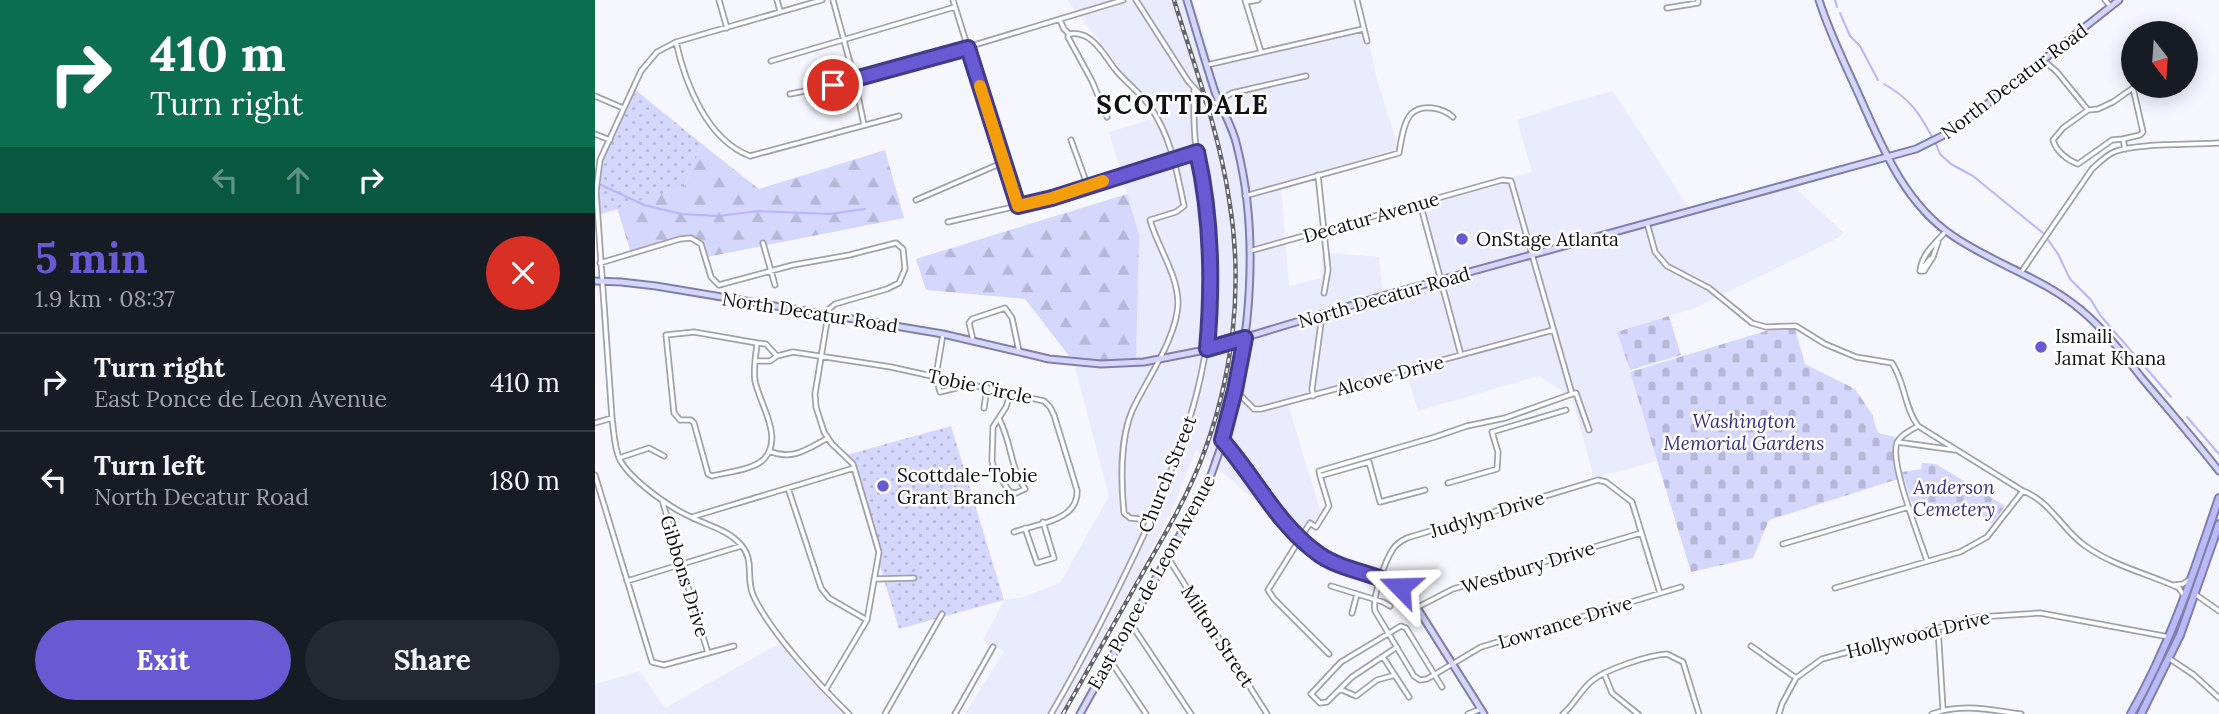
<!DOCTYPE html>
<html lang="en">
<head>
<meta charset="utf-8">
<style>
  :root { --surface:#171b24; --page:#242831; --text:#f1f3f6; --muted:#9ea1a6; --line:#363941; --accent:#695ad4 }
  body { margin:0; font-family:Lora,serif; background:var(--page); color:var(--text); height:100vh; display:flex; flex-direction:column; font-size:26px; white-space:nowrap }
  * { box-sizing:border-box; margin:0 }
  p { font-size:23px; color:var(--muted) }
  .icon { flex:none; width:38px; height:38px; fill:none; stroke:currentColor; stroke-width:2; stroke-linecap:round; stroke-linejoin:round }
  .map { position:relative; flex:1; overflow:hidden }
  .drawer { display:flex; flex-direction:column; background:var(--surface); width:595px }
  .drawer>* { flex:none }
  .guide { background:#0b6e4f; color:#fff; overflow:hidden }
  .needle { width:46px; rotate:163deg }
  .buttons { position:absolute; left:1526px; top:21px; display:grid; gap:14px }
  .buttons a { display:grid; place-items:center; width:77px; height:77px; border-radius:50%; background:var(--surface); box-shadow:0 4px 18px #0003; font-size:35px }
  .pin { position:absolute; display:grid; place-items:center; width:60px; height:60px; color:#fff; margin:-30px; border:4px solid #fff; border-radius:50%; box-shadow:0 2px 7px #0007 }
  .me { position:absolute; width:77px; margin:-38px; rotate:292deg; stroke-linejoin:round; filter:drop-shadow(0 0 5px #0008) }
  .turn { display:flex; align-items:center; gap:24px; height:147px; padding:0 35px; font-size:32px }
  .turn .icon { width:91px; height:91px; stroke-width:2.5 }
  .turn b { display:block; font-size:49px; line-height:60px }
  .lanes { display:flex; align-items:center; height:66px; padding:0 35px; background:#0003; justify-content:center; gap:35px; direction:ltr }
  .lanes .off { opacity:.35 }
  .round { display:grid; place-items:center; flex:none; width:74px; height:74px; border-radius:37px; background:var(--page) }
  .headline { display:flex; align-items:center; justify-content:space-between; height:119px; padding:0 35px }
  h1 { font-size:42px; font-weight:700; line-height:52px; color:var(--accent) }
  .button { display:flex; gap:14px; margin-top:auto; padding:14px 35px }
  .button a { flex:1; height:80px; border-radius:42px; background:var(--accent); color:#fff; font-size:28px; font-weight:700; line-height:80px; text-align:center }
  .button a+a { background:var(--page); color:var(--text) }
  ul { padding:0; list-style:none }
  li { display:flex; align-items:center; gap:21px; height:98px; padding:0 35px; border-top:2px solid var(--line) }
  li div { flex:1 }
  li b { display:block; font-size:26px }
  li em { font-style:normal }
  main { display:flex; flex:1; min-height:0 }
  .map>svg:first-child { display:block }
</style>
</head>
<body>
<main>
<section class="drawer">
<div class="guide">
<div class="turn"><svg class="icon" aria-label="right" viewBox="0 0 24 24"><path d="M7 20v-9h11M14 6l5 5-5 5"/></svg><div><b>410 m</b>Turn right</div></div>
<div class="lanes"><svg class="icon off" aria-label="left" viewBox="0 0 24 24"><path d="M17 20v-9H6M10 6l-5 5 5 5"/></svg><svg class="icon off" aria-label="ahead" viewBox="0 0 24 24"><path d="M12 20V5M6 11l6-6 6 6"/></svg><svg class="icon" aria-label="right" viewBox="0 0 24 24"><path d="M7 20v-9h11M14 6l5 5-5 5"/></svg></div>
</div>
<div class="headline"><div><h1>5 min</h1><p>1.9 km · 08:37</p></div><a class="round" style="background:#d93025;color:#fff"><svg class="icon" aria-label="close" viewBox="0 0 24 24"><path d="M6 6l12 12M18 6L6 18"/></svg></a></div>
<ul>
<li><svg class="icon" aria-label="right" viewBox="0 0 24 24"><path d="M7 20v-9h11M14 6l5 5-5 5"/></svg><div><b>Turn right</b><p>East Ponce de Leon Avenue</p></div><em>410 m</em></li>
<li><svg class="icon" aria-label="left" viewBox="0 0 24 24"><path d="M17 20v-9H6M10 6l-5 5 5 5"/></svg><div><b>Turn left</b><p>North Decatur Road</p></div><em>180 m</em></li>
</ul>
<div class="button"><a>Exit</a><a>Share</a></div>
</section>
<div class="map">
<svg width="1624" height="714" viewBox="0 0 1624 714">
  <defs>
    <pattern id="grass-dots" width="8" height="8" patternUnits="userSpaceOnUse" patternTransform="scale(1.75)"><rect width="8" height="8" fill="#d6d7fd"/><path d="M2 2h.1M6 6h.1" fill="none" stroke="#b7b8d8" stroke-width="1.8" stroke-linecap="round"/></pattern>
    <pattern id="forest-firs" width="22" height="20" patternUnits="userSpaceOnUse" patternTransform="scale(1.75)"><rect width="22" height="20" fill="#d6d7fd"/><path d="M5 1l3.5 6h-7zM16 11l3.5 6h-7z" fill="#b7b8d8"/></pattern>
    <pattern id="cemetery-stones" width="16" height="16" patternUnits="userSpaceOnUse" patternTransform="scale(1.75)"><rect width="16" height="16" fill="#d6d7fd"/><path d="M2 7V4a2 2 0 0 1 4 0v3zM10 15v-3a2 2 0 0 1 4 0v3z" fill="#b7b8d8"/></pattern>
  </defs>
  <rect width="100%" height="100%" fill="#f6f7fe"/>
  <!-- built -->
  <path fill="#eaebfe" d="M472 0H598L619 67 772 32 782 80 804 148 686 185 694 286 726 278 727 257 737 253 784 257 788 296 846 279 822 203 937 172 922 120 974 103 1018 91 1096 211 1196 184 1249 233 1241 239 1100 308 1023 332 1062 461 999 478 977 398 944 376 823 411 811 371 692 401 726 513 705 539 601 450 579 505 552 558 465 714H370L409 651 388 640 409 600 429 597 465 583 514 496 478 361 544 234 514 132 563 117Z
    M190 640 208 664 253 714H0V684L45 671 70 708Z"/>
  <!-- grass -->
  <path fill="url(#grass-dots)" d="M38 88 107 144 89 187 1 216 0 183 6 156Z
    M356 426 409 600 304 629 251 455Z"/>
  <!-- forest -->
  <path fill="url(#forest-firs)" d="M107 144 164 189 290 150 309 218 112 257 103 241 89 238 36 253 22 208 89 187Z
    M532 194 544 234 541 362 478 361 430 299 331 290 321 259Z"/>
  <!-- cemetery -->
  <path fill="url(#cemetery-stones)" d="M1074 316 1086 355 1035 370 1022 332Z
    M1200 328 1210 364 1260 389 1277 414 1283 433 1300 437 1298 452 1303 479 1174 520 1158 558 1096 572 1035 372 1171 331Z
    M1327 463 1341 464 1410 506 1397 524 1386 516C1361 519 1355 520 1335 503L1318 507 1307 472 1326 469Z"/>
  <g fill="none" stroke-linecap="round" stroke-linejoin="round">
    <!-- stream -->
    <path stroke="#b6b5fd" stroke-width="2" d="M1240 0 1242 7
      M1245 13 1255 36 1265 46 1283 80
      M1289 84C1314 98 1324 112 1337 137
      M1341 144 1345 154 1356 164 1378 176 1448 233
      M4 184 49 205 86 214 123 216 164 211 234 214 270 209
      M1451 237 1463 254 1475 279 1496 300 1505 315 1576 397
      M1592 417 1624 454"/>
    <!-- minor casing -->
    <g stroke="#a0a1ac" stroke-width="7">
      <path id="minor" d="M124 0 132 28
        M182 0 185 11
        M227 0 81 42 62 52 46 71 5 160 1 191 17 418C19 432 19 448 25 460 36 480 75 508 96 517 114 526 134 530 147 546 160 562 150 580 159 597 176 633 225 686 254 714
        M238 0 260 81 269 125
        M358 0 422 205
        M541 0 593 81 612 102 620 103 637 93 711 76
        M650 0 666 52
        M762 0 772 41
        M1510 0 1516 7
        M651 2 663 0
        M1072 8 1103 3V0
        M465 20 469 29 474 34C496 30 508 53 519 68 530 82 546 93 556 108 576 137 582 172 589 206L581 212 555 220C563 248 582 273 583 302 583 337 551 380 537 411 525 439 526 483 529 513L535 518 555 520
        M474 34 473 37 497 81 512 117
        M81 42C90 83 112 140 155 156L304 116
        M1448 60 1462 72 1493 110
        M176 61 360 7
        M612 65 768 29
        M195 94 260 81 528 0
        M0 96 28 108
        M0 134 15 140
        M1528 139 1517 140 1483 164C1472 160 1461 151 1458 140L1468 128 1493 110 1503 109 1518 102 1538 88 1548 132 1545 135 1528 139 1530 149
        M476 140 492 184
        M723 175 733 270 729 293
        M650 196 804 153C806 142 808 123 816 114 827 103 848 108 858 117
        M321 200 409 162
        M825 203 866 355
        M353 222 457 198 602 152
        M1052 223 1060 252 1072 266 1114 288 1157 323 1171 327 1201 326 1230 344 1261 357 1297 363C1310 382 1309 407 1323 426L1428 491C1455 501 1466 528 1489 545 1518 566 1551 573 1584 588L1589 596
        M168 243 180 285
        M655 251 907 180 916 181 977 394 981 393 994 430
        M5 263 85 239 96 238 106 244 116 277 124 285 198 265 254 255 301 243 308 249 310 269 304 283 292 289 240 304 234 309 220 394 221 407 229 432 237 444 258 464 284 552 272 620 231 689
        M1325 271C1327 253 1340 244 1351 231
        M1325 271H1329L1338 257 1343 242
        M1325 271 1335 259
        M1427 271 1497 169C1504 163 1510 156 1519 152 1538 143 1600 145 1624 143
        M348 334 341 376 345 392 361 388 367 382
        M378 340 374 323 377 319 410 308 417 318 424 351
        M162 343C161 355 158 369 160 381 165 405 189 437 169 459 158 470 132 472 117 476L113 474 99 423 96 420H85L79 413 71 335 99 332 162 343 171 344 182 356 198 352 296 367 449 401 455 407 459 415 482 490C484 521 442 524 419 532
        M160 361H175L182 356
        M640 390 659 409H666L958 330
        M718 396 717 389 726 323
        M389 408 392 387
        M404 419C417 443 414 464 430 489L421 493 415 492 399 469 397 461 398 427 411 407 416 392
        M0 423 17 418
        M1323 426C1316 430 1305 435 1302 443 1294 462 1325 539 1332 561
        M1302 442 1360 450
        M174 451C198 461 212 449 233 438
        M24 458 54 448 69 456
        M0 475 57 662 69 665 139 646
        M725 476 724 471 840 437 872 426 910 418 977 394
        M853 483 902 469 903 452 897 432 971 410
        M193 488 226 588 234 598 272 620
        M67 500 113 653
        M97 517 259 468
        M430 528 442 563 459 558 448 522
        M1188 544 1314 507
        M573 558 672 714
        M279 579 319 578
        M32 581 146 546
        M1579 585 1588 584 1594 580
        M736 586 788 602 795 606
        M1240 588 1365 552 1392 537 1428 491
        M1065 593 1037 502 1011 482 1003 480 812 538C806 541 801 544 798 549 790 561 777 597 780 611L819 676 825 680 832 679 886 647 1086 587
        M1600 594 1624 611
        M823 607 858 589 1046 533
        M757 613 762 594
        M536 624 596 714
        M1343 628 1348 709
        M1156 646 1201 678
        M802 647 757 677 732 702 725 703 716 694 746 662 806 626 811 628 847 687
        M734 654 679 599 673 590 715 523 721 527 734 506 725 476 774 462 785 502 830 490
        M788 657 814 697
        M1575 659 1599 675 1624 698
        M515 660 551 714
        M1009 673 1017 693 1043 714
        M745 689 761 696 782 680 800 675
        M290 714 347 614
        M360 714 398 647
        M456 714C492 652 521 595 551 530 590 442 616 373 617 275 617 233 609 194 602 153 598 133 599 110 599 90
        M873 714 886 709
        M968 714C980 704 986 689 998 680 1012 669 1054 655 1072 654L1088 662 1104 714
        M1184 714 1187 704 1201 678 1227 659 1383 617 1445 613 1574 637
        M1337 714C1367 703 1395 710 1426 714"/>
    </g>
    <!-- major casing -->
    <g stroke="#7f7faa" stroke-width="9">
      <path id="major" d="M1224 0C1234 32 1249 62 1263 93 1287 146 1308 202 1358 236 1399 264 1448 278 1486 310 1509 329 1528 354 1546 377 1572 408 1599 439 1624 471
        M0 281 26 282 61 286 348 334 454 359 506 364 549 362 605 351 791 295 1321 149 1351 134 1377 116 1524 0
        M627 440C660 479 682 526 726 555 753 574 789 573 814 595L889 714
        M485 714 610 490C652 389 669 253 642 146 638 127 627 110 620 92 610 61 601 30 592 0"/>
    </g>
    <!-- highway casing -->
    <g stroke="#7f7faa" stroke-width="10">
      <path id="highway" d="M1536 714C1575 646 1599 572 1624 498
        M1546 714 1585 635 1624 524"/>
    </g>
    <!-- minor -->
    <use href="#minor" stroke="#fff" stroke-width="3.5"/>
    <!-- major -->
    <use href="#major" stroke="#d6d6fd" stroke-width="5"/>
    <!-- highway -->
    <use href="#highway" stroke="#babafb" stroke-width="6"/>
    <!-- rail casing -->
    <g stroke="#646469" stroke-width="4.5">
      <path id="rail" d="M468 714C494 668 520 622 546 576 567 539 589 503 605 463 638 380 649 287 634 199 624 131 599 65 579 0"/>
    </g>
    <!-- rail -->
    <use href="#rail" stroke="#fff" stroke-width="2" stroke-dasharray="5" stroke-linecap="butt"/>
  </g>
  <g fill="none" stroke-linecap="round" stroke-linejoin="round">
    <!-- route casing -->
    <g stroke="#443a8a" stroke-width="18">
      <path id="route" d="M238 85 373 48 423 206 457 198 602 152C617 218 618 282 612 349L650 338 640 390 627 440C661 478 682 525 725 555 749 571 780 573 805 587"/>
    </g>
    <!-- route -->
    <use href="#route" stroke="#695ad4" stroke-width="12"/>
    <!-- slow -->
    <path stroke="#f59e0b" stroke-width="12" d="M385 86 423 206 457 198 508 181"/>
  </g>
  <!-- markers -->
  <g fill="#695ad4" stroke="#fff" stroke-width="2.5">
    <circle cx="867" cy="239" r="7"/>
    <circle cx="1446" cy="347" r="7"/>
    <circle cx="288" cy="486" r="7"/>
  </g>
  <g text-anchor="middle" stroke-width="5" stroke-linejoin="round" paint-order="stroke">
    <!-- street labels -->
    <g font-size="19" fill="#111115" stroke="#fff">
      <text transform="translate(1419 81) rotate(-37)" y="7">North Decatur Road</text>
      <text transform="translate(776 217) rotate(-16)" y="7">Decatur Avenue</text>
      <text transform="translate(789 297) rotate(-16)" y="7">North Decatur Road</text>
      <text transform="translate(215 312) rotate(9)" y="7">North Decatur Road</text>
      <text transform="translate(795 375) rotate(-15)" y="7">Alcove Drive</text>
      <text transform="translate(385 386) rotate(12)" y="7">Tobie Circle</text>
      <text transform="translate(572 474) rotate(-68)" y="7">Church Street</text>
      <text transform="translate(892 514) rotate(-17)" y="7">Judylyn Drive</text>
      <text transform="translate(933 567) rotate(-17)" y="7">Westbury Drive</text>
      <text transform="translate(90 576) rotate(73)" y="7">Gibbons Drive</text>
      <text transform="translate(556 582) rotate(-61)" y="7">East Ponce de Leon Avenue</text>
      <text transform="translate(970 622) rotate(-17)" y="7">Lowrance Drive</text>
      <text transform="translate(1323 634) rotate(-14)" y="7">Hollywood Drive</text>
      <text transform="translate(623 636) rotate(57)" y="7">Milton Street</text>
    </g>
    <!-- poi labels -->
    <g font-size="19" fill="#111115" stroke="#fff" text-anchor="start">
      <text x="881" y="246">OnStage Atlanta</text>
      <text x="1460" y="343">Ismaili<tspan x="1460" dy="22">Jamat Khana</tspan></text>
      <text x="302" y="482">Scottdale-Tobie<tspan x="302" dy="22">Grant Branch</tspan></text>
    </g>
    <!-- park labels -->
    <g font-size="19" font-style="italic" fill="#3a2f80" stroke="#fff">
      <text x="1149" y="428">Washington<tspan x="1149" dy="22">Memorial Gardens</tspan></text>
      <text x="1359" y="494">Anderson<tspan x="1359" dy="22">Cemetery</tspan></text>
    </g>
    <!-- district labels -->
    <g font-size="26" font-weight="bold" letter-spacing="2" fill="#111115" stroke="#fff">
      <text x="588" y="114">SCOTTDALE</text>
    </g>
  </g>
</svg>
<div class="buttons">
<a><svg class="needle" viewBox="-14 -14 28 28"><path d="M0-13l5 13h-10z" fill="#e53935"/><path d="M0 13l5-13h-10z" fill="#9ea1a6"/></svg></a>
</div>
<div class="pin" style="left:238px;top:85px;background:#d93025"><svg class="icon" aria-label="arrive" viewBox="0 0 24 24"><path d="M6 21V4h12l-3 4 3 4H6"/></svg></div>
<svg class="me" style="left:805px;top:587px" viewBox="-20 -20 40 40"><path d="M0-17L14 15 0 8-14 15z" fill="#695ad4" stroke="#fff" stroke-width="4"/></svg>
</div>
</main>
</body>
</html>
